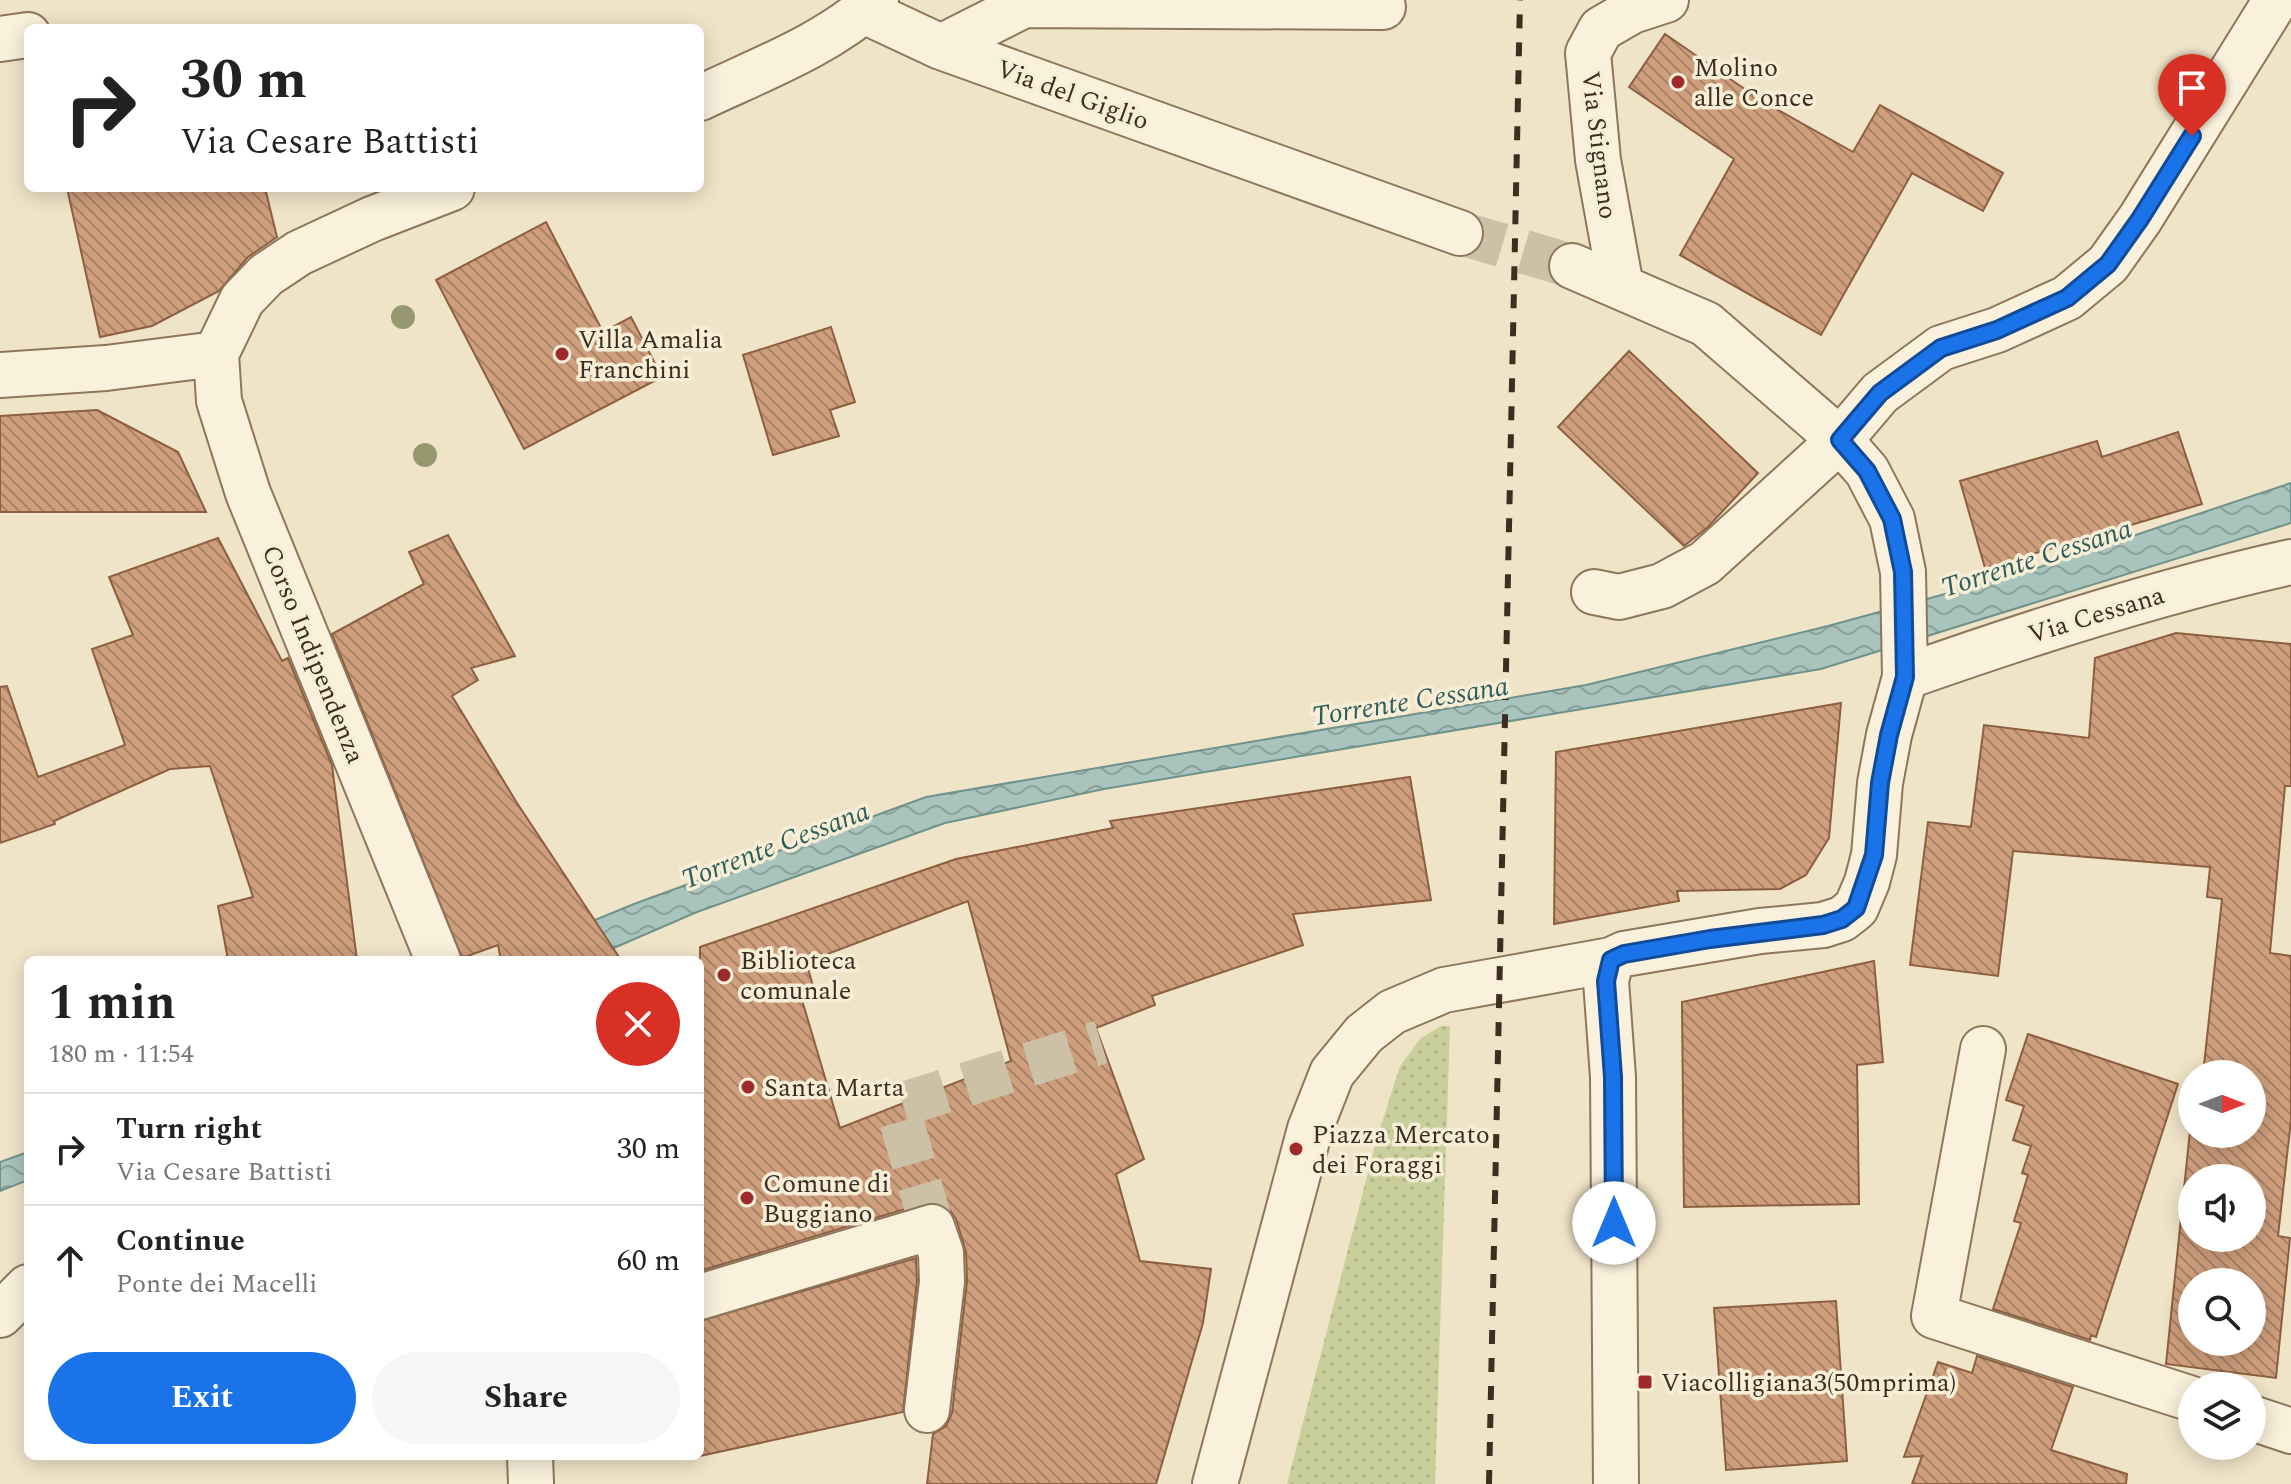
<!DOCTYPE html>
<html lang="en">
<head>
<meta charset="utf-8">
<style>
  :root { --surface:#fff; --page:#f6f6f6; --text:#222; --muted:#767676; --line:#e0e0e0; --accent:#1a73e8 }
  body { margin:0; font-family:Spectral,serif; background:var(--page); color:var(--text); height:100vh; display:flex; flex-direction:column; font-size:30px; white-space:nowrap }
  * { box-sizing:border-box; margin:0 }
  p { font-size:26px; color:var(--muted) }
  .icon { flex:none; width:44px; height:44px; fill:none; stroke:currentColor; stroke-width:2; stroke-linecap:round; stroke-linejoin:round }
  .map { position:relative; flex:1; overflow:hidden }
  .side { position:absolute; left:24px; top:956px; width:680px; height:504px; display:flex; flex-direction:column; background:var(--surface); border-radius:12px; box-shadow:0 4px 20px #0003 }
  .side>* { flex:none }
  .guide { position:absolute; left:24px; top:24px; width:680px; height:168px; border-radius:12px; box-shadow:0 4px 20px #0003; background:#fff; color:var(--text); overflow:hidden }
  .needle { width:52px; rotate:90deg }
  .fabs { position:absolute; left:2178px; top:1060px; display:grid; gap:16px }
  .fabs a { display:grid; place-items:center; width:88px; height:88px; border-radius:50%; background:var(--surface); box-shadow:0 4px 20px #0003; font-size:40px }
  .pin { position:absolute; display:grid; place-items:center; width:68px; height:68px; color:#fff; margin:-82px -34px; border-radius:50% 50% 50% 0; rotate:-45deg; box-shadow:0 0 8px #0007 }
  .pin .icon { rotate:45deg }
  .me { position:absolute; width:88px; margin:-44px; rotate:0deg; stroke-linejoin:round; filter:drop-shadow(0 0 6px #0008) }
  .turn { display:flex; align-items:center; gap:28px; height:168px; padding:0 24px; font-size:36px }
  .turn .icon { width:104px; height:104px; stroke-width:2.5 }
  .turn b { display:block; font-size:56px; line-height:68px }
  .round { display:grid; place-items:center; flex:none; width:84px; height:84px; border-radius:42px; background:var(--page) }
  .headline { display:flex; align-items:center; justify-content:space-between; height:136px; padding:0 24px }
  h1 { font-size:48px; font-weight:700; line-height:60px }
  .action { display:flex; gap:16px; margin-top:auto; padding:16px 24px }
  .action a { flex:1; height:92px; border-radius:48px; background:var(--accent); color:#fff; font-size:32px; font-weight:700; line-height:92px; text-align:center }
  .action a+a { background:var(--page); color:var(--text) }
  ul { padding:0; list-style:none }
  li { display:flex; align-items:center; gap:24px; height:112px; padding:0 24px; border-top:2px solid var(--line) }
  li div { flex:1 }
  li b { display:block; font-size:30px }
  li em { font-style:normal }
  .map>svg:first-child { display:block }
</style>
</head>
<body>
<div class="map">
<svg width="2291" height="1484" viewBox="0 0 2291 1484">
  <defs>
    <pattern id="grass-dots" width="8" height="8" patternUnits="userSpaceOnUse" patternTransform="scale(2)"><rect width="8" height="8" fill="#c9cf9b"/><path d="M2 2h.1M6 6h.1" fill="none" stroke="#aeb285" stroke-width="1.8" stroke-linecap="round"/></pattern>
    <pattern id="water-waves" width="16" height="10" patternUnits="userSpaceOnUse" patternTransform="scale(2)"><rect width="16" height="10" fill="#a9c4bc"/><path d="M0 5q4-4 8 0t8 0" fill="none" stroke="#8ba098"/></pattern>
    <pattern id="building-back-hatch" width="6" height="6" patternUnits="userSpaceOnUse" patternTransform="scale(2)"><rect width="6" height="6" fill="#cf9f7d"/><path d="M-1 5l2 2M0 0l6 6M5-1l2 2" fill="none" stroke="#a98266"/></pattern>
  </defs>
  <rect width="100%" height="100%" fill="#f0e4c8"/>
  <!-- grass -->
  <path fill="url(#grass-dots)" d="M1441 1026H1450L1435 1484H1287L1377 1138 1400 1066 1420 1039Z"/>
  <!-- water -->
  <path fill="url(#water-waves)" stroke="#6f938a" stroke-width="2" d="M2291 483V523L1821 669 1104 789 945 823 697 912 586 960H497L634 904 926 797 1586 685 1828 626 2022 573Z
    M28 1152V1180L0 1191V1162Z"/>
  <!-- building -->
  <path fill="url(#building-back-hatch)" stroke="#8d5f41" stroke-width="2" fill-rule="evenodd" d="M1665 34 1762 101 1853 152 1880 105 2003 173 1983 211 1912 173 1821 335 1680 255 1734 159 1629 87Z
    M67 188H265L277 237 248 257 219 291 152 326 100 337Z
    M546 222 603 332 631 317 662 377 524 449 436 280Z
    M831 327 855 402 830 410 839 436 773 455 743 355Z
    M1629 351 1758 473 1708 527 1684 546 1558 427Z
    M97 410 178 452 206 512H0V416Z
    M2178 432 2202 504 1985 568 1960 481 2097 441 2102 457Z
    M448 535 515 656 471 668 478 680 452 696 517 803 621 960H501L498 945 462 958 332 634 424 584 409 552Z
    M218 538 282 661 288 658 332 765 357 960H228L218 906 253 897 210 766 170 769 54 821 55 824 0 843V687L7 686 38 777 125 745 92 649 133 635 109 577Z
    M2176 633 2291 644V786H2285L2270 953 2291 956V1120L2278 1236 2290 1238 2276 1378 2166 1364 2192 1111V1134H2252V1074H2203L2222 899 2207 897 2210 867 2013 851 1998 976 1910 965 1928 822 1971 827 1984 725 2089 738 2095 658ZM2192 1178H2252V1238H2192ZM2192 1282H2252V1342H2192Z
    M1841 703 1829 838 1806 875 1780 889 1677 891 1679 901 1554 924 1556 752Z
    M1410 777 1431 900 1293 914 1303 945 1152 996 1155 1005 1096 1028 1144 1159 1116 1174 1140 1261 1211 1269 1203 1323 1156 1484H927L933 1434 946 1426 952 1413 967 1281 966 1252 956 1219 949 1209 938 1203H925L700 1271V947L956 859 1113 828 1110 821ZM968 901 1011 1061 840 1128 802 1000 816 996 806 962Z
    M1874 961 1883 1062 1857 1065 1859 1204 1684 1207 1682 1002Z
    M2028 1034 2178 1084 2096 1337 2091 1335 2090 1340 1993 1309 2021 1223 2014 1221 2028 1175 2022 1173 2031 1146 2013 1140 2024 1106 2006 1100Z
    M916 1258 917 1281 903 1412 700 1456V1321Z
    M1836 1301 1847 1461 1726 1470 1714 1308Z
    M1977 1356 2073 1387 2051 1450 2127 1474 2126 1484H1912L1922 1456 1904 1457 1938 1362 1972 1373Z"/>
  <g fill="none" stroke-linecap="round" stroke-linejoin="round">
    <!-- minor-tunnel -->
    <path stroke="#ccc0a6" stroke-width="44" stroke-dasharray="44 22" stroke-linecap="butt" d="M1460 233 1572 266
      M932 1227 897 1106 1101 1042"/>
    <!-- minor casing -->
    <g stroke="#8d765c" stroke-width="48">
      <path id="minor" d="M864 11 941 47 1460 233
        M0 39 28 35
        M941 47 1024 5 1383 7
        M700 98C759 70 827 45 876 0
        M1621 287 1598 160 1588 53 1601 29 1632 11 1666 0
        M0 375 106 368 216 354
        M1594 592 1619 597 1662 586 1705 563 1840 440 1880 393 1941 348 1997 330 2067 298 2108 264 2140 219 2276 0
        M1905 677C2032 632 2160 591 2291 562
        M438 960 248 493 219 401 216 354 242 300 266 275 299 253 372 219 452 188
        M1611 960 1606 981 1613 1077 1616 1484
        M1983 1049 1934 1316 2192 1399
        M700 1297 932 1227 941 1253 942 1282 927 1410
        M0 1315 28 1287
        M2252 1418 2291 1431
        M530 1456 531 1484
        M1215 1484 1310 1129 1332 1073 1364 1034 1392 1012 1444 990 1611 960 1624 954 1760 931 1823 925 1842 919 1856 908 1867 882 1874 855 1880 783 1889 735 1905 677 1903 572 1892 519 1867 471 1840 440 1706 324 1572 266"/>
    </g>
    <!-- minor -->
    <use href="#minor" stroke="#faf1dc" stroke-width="44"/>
    <!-- rail -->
    <path stroke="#3d2e20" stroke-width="6" stroke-dasharray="14 14" stroke-linecap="butt" d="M1489 1484 1520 0"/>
  </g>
  <!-- trees -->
  <g fill="#96986f">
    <circle cx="403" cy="317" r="12"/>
    <circle cx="425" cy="455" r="12"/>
  </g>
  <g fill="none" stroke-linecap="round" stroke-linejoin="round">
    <!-- route casing -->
    <g stroke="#114b97" stroke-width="20">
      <path id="route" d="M1614 1223 1613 1077 1606 981 1611 960 1624 954 1710 939 1823 925 1842 919 1856 908 1874 855 1880 783 1889 735 1905 677 1903 572 1892 519 1867 471 1840 440 1880 393 1941 348 1997 330 2067 298 2108 264 2140 219 2192 136"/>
    </g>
    <!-- route -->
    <use href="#route" stroke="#1a73e8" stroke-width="14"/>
  </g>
  <!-- markers -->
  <g fill="#9e2a2b" stroke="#f7eed8" stroke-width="3">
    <circle cx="1678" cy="82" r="8"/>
    <circle cx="562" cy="354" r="8"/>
    <circle cx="724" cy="975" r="8"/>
    <circle cx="748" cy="1087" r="8"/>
    <circle cx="1296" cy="1149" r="8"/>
    <circle cx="747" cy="1198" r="8"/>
    <rect x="1637" y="1374" width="16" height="16" rx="4"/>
  </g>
  <g text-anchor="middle" stroke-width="7" stroke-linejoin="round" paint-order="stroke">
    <!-- poi labels -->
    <g font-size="26" fill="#3d2e20" stroke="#f7eed8" text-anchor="start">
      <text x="1694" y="76">Molino<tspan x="1694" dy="30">alle Conce</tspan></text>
      <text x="578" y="348">Villa Amalia<tspan x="578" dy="30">Franchini</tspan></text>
      <text x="740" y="969">Biblioteca<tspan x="740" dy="30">comunale</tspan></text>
      <text x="764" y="1096">Santa Marta</text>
      <text x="1312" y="1143">Piazza Mercato<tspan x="1312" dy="30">dei Foraggi</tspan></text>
      <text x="763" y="1192">Comune di<tspan x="763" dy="30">Buggiano</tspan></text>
      <text x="1661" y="1391">Viacolligiana3(50mprima)</text>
    </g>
    <!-- street labels -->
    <g font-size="26" fill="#3d2e20" stroke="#f7eed8">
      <text transform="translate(1073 94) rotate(20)" y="9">Via del Giglio</text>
      <text transform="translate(1600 145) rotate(83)" y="9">Via Stignano</text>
      <text transform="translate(2096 614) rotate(-17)" y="9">Via Cessana</text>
      <text transform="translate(314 654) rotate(68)" y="9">Corso Indipendenza</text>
    </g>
    <!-- water labels -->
    <g font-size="28" font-style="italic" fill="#2f5d5a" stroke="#f7eed8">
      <text transform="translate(2036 557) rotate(-18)" y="10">Torrente Cessana</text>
      <text transform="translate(1410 700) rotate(-9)" y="10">Torrente Cessana</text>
      <text transform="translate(775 844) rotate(-21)" y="10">Torrente Cessana</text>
    </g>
  </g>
</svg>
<div class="fabs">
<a><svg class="needle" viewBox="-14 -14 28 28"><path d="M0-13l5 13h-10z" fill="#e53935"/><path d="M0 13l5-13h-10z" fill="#767676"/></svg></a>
<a><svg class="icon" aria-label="sound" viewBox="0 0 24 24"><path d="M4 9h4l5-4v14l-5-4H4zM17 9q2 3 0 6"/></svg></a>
<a><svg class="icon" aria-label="search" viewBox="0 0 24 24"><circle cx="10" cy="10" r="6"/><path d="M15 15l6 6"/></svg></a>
<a><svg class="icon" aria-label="layers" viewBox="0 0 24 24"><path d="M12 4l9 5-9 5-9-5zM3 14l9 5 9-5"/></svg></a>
</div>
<div class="pin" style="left:2192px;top:136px;background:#d93025"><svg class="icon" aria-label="arrive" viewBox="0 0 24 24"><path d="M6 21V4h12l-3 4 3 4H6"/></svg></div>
<svg class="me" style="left:1614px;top:1223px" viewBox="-20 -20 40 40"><circle r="19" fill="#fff"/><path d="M0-13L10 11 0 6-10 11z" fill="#1a73e8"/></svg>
<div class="guide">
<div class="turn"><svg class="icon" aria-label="right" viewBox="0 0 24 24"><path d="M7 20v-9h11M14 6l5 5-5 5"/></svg><div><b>30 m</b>Via Cesare Battisti</div></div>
</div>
<section class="side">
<div class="headline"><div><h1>1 min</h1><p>180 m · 11:54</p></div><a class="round" style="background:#d93025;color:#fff"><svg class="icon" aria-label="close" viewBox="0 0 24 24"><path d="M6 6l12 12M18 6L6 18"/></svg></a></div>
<ul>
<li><svg class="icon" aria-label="right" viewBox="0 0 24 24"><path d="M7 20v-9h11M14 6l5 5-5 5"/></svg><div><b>Turn right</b><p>Via Cesare Battisti</p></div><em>30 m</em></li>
<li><svg class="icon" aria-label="ahead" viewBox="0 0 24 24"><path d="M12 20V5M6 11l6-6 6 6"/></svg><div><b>Continue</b><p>Ponte dei Macelli</p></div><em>60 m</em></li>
</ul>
<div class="action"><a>Exit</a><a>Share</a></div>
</section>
</div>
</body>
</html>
